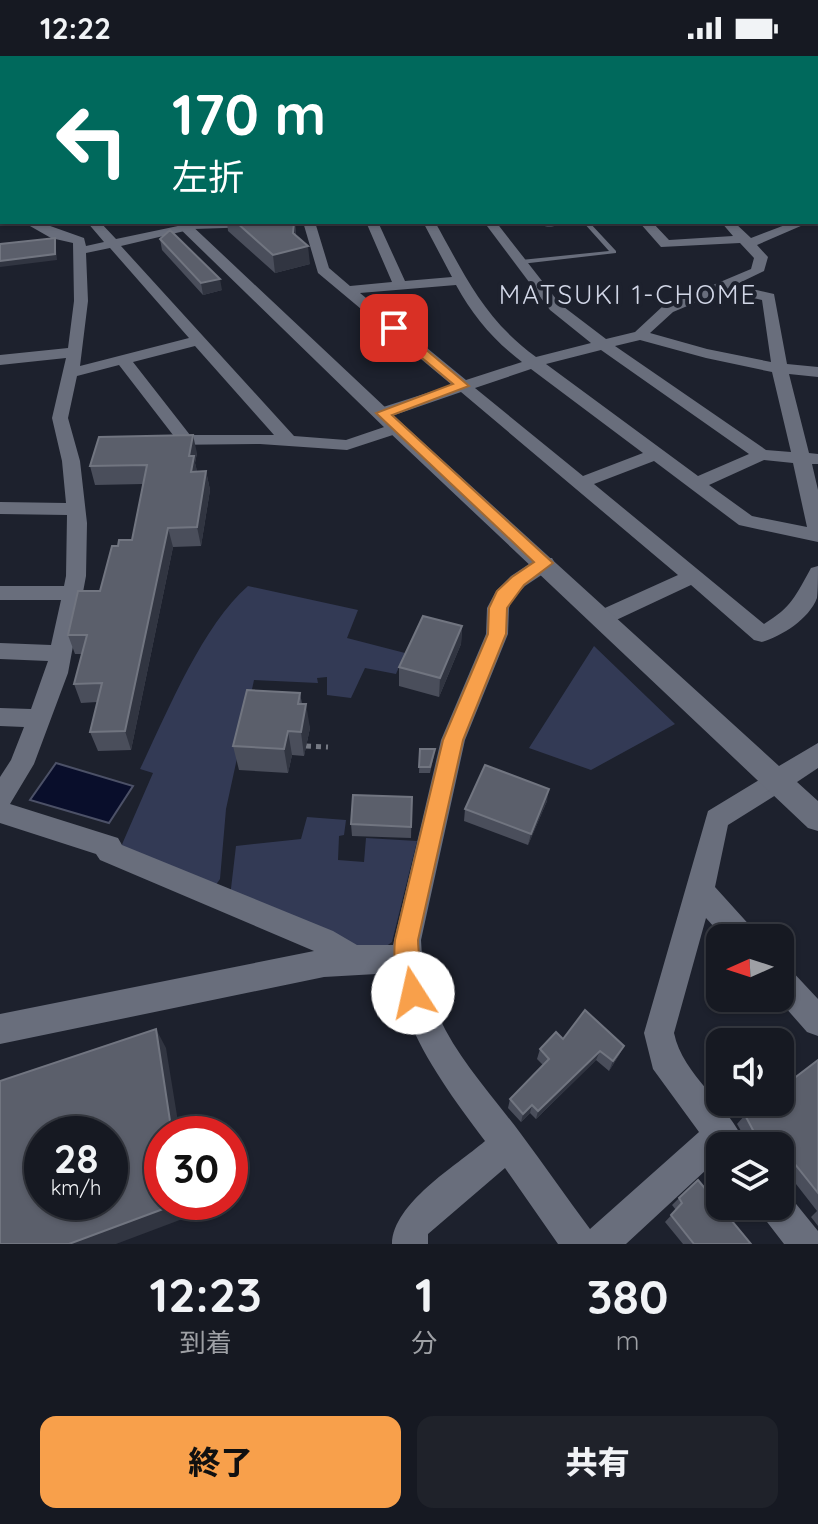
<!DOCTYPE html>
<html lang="ja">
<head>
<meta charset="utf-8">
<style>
  :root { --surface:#161922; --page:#1f222a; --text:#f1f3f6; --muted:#9ea0a5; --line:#353840; --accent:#f8a04b }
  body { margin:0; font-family:Quicksand,"Noto Sans JP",sans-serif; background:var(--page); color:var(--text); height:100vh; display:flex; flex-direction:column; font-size:30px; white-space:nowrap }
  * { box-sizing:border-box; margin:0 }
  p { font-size:26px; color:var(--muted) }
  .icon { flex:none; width:44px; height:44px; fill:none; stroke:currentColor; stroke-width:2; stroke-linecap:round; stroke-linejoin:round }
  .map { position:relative; height:1188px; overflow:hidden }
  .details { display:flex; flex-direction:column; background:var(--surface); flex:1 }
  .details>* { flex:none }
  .guide { position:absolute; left:0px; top:0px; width:818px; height:168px; box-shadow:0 2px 6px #0004,0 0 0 2px var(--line); background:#00695c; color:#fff; overflow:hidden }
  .needle { width:52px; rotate:267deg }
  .tools { position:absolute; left:706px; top:868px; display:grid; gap:16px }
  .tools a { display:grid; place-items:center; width:88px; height:88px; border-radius:16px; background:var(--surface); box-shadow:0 2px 6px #0004,0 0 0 2px var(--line); font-size:40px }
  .speed { position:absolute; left:24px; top:1060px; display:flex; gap:16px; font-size:40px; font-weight:700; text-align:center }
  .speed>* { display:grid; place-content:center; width:104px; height:104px; border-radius:50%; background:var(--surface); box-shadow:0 2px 6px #0004,0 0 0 2px var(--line); line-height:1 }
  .speed small { font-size:20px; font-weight:400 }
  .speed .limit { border:12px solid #d22; background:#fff; color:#111 }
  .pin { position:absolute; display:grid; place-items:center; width:68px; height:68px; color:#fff; margin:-34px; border-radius:16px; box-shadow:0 4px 12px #0006 }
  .me { position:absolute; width:88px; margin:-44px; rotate:350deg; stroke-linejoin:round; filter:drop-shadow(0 0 6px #0008) }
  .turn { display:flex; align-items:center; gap:28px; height:168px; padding:0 40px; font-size:36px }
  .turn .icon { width:104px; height:104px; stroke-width:2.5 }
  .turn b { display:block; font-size:56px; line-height:68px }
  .eta { display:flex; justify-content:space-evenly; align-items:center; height:136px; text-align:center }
  .eta b { font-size:48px; font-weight:800; line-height:56px }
  .button { display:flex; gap:16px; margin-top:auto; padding:16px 40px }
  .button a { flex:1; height:92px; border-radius:16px; background:var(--accent); color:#111; font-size:32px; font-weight:800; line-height:92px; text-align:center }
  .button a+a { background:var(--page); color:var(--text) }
  .status { display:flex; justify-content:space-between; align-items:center; height:56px; padding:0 40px; background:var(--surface); direction:ltr }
  .status svg { height:22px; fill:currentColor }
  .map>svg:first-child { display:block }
</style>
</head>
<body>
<div class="status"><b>12:22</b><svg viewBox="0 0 49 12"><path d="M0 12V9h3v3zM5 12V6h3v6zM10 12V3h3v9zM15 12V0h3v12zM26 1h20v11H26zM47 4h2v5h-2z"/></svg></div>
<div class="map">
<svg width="818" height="1188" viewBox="0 0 818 1188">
  <rect width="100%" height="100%" fill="#1d212d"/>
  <!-- green -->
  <path fill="#333a55" d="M248 530 358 554 347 582 405 597 396 618 365 612 351 642 327 639V621L317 622 318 627 254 624 226 753 220 823 213 833 120 793 153 717 140 713C167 657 202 570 248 530Z
    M594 590 675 668 591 714 529 692Z
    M307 761 346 764 344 779 339 780 338 804 364 806 366 782 417 785 392 886 385 891 359 894 230 841 236 790 301 783Z"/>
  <!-- water -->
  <path fill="#090e2b" stroke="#4c5167" stroke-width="2" d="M56 707 133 730 109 767 30 744Z"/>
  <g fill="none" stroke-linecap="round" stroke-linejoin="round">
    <!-- path -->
    <path stroke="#757983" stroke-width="5" stroke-dasharray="5 5" stroke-linecap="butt" d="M306 690 328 691"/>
    <!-- service -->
    <path fill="#696e7c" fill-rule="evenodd" d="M0 46H2V48H0Z
      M0 152 2 153V158L0 157Z
      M583 166H589L616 195V197L521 208 518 206 521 204 609 195Z"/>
    <!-- minor -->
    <path fill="#696e7c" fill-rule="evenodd" d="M164 0H175L176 2H165Z
      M240 0H252L253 2H241Z
      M298 0H310L311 2H299Z
      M408 0H419L420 2H409Z
      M592 0H605L606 2H593Z
      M737 0H750L751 2H738Z
      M2 13V19L0 20V14Z
      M816 21 818 22V28L816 27Z
      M816 40H818V46H816Z
      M0 75H2L0 82Z
      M816 127 818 128V136L816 135Z
      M0 161 2 166H8L6 168 0 169Z
      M23 166H39L84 182 86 190 104 186 87 166H100L116 183 178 170 181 166H261L255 171 193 173 121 190 294 380 346 384 396 367 405 372 402 376 347 394 260 388 165 389 159 388 156 384 159 380 173 379 119 309 77 320 68 362 80 405 87 467 86 520 68 617 34 708 10 748 118 782 122 789 333 875 357 889H393L441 684 486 578 487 552 496 535 511 520 538 502H552L555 507 552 512 525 530 512 543 509 552 508 578 465 684 421 884C424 969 473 1014 521 1078 544 1109 567 1142 590 1173L699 1076 653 1013 644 977 708 755 769 718 778 715 787 718 790 725 787 732 728 769 715 831 753 873 757 882H724L706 862 674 977C683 1020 728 1047 745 1088L720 1090V1101L626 1188H558L505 1112 428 1178V1188H392C393 1147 456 1110 485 1085 446 1033 408 982 394 917L324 921 0 988V958L314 895 100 804 96 798 0 767V721L11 704 24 671 0 670V652L31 653 48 605 0 603V587L51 589 61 544H0V530H64L66 520 67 459 0 458V446L66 447 62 405 52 362 66 302 0 309V299L68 292 74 245 73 187 51 182ZM110 192 189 282 80 310 88 245 86 197ZM195 290 274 379H190L133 306Z
      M303 166H315L329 212 350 230 392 226 366 166H378L405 225 452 221 423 166H435C466 221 484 263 536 301L591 287 550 254 484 166H496L560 248 606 283 635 276 663 250 751 213 754 202 740 187 661 191 639 166H652L669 184 733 180 721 166H734L751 182 793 166H810L757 189 768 201 764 215 735 229 774 238 787 308 818 311V321L789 318 809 397 818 398V408H812L818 434V486L739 469 654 405 594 428 764 568C792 551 796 539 811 512L818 510C818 520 818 534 817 542 809 563 782 580 762 586L754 584 691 529 612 566H596L593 561 596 556 678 519 461 336 389 361H377L375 357 377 353 452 329 318 217ZM456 229C473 260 493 284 522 306L466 324 360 237ZM723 235 762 244 771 306 707 293 650 277 673 256ZM640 284 706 302 772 316 791 396 766 394 615 290ZM601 294 749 398 698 420 546 308ZM531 313 643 397 583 420 475 332ZM764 404 793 407 807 471 752 460 709 429Z
      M537 166H562C557 172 542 172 537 166Z
      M780 909 790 913 818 943V980L807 976 777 942H780Z
      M780 1134 788 1138 818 1175V1188H784L764 1162 759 1150H780Z"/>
    <!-- tertiary -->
    <path fill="#696e7c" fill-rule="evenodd" d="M545 0H558L560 2H547Z
      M0 28H2V35H0Z
      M816 98 818 99V107L816 106Z
      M173 166H188L403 368 779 710 818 687V712L797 726 818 745V775L808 772 389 376Z"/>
  </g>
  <!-- wall -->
  <path fill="#4a4e5b" d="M227 166H295L296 180 310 208 275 217 228 175Z
    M160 183 222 234 203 239 162 194Z
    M197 397 195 407 197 416 206 415 210 434 201 490 173 491 131 694 98 695 90 676 97 646 81 647 74 628 82 598H75L68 579 100 535 132 484 143 428 95 429 90 410Z
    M462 570 461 588 439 641 399 630V611Z
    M300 637 302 648 310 672 304 700 292 699 288 717 239 714 233 690Z
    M420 693 434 699 430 717H419Z
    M412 741 411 782 352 780 351 768Z
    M547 745 528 789 464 765 465 753Z
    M624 990 619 999 609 1015 596 1004 536 1063 530 1057 521 1066 508 1052 510 1043 543 1009 537 1003 540 993Z
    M818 1004V1170L811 1161 817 1155 782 1110 780 1090H746L748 1087 737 1068 745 1059Z
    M679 1142 751 1188H683L665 1166 676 1154 672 1149Z"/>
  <!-- shaded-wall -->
  <path fill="#313541" d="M294 166 296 179 308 190 310 208 275 217 273 199 293 177Z
    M55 182 57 204 0 211V205Z
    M220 223 222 234 203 239 201 227Z
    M193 379 197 397 195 407 198 418 195 434 189 400Z
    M206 415 210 434 201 490 197 471Z
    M168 472 173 491 131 694 125 675Z
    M462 570 461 588 439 641 440 622Z
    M306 648 310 672 304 700 301 676Z
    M288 675 292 699 288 717 284 693Z
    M549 733 547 745 528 789 531 778Z
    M156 973 166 992 180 1078H172Z
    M624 990 619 999 609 1015 613 1005Z
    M600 995 596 1004 536 1063 538 1055Z
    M532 1049 530 1057 521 1066 523 1058Z
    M182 1146H190L193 1159 116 1188H69Z"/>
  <!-- building -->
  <path fill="#5b5f6b" stroke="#717580" stroke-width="2" fill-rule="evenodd" d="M2 95V121L0 119V96Z
    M236 166H294L293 177 308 190 273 199Z
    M170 174 220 223 201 227 160 183Z
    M55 182V198L0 205V188Z
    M193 379 189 400H194L191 416 206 415 197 471 168 472 125 675 90 676 102 627 74 628 87 579H68L78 535H100L112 490H118L119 484H132L147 409 90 410 99 381Z
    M423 560 462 570 440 622 399 611Z
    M247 634 300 637 298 648H306L301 676 288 675 284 693 233 690Z
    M420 693H435L430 711H419Z
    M485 709 549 733 531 778 465 753Z
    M353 739 412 741 411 771 351 768Z
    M585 954 624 990 613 1005 600 995 538 1055 532 1049 523 1058 510 1043 549 1003 540 993 556 976 563 983Z
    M156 973 172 1078H162V1146H182L69 1188H0V1025ZM42 1078H110V1146H42Z
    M818 1004V1137L790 1102 780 1110V1090H760L754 1082 755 1078 745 1059 762 1046H780V1033Z
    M698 1124 751 1188H694L671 1159 682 1147 679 1142Z"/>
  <!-- route -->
  <path fill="#f8a04b" stroke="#a16831" stroke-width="2" d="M390 270H398L469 330 392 359 553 507 524 529 507 552 506 578 463 684 418 884C418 901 426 935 421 946L413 949 404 946C395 925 393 906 395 884L443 684 488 578 489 552 497 535 512 521 534 506 376 357 453 328 390 275Z"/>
  <g text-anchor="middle" stroke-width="8" stroke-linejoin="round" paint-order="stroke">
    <!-- far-neighbourhood labels -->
    <g font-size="26" letter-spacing="2" fill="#d1d6e6" stroke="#1d212d">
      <text x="628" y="248">MATSUKI 1-CHOME</text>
    </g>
  </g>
</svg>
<div class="tools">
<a><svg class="needle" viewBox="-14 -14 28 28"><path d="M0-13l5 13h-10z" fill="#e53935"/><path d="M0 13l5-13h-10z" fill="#9ea0a5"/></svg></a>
<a><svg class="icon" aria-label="sound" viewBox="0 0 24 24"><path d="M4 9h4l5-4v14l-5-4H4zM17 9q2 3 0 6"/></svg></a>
<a><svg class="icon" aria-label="layers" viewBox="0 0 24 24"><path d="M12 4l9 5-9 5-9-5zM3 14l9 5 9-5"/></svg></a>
</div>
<div class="speed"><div>28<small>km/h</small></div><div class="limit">30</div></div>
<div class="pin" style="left:394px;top:272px;background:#d93025"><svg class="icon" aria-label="arrive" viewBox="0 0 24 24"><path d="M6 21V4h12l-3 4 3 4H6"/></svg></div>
<svg class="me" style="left:413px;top:937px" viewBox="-20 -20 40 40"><circle r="19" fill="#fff"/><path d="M0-13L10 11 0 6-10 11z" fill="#f8a04b"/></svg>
<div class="guide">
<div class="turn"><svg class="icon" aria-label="left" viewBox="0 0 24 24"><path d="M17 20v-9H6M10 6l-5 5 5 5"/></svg><div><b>170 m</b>左折</div></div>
</div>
</div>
<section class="details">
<div class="eta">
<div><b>12:23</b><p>到着</p></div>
<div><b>1</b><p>分</p></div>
<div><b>380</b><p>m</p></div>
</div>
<div class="button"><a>終了</a><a>共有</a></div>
</section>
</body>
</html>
